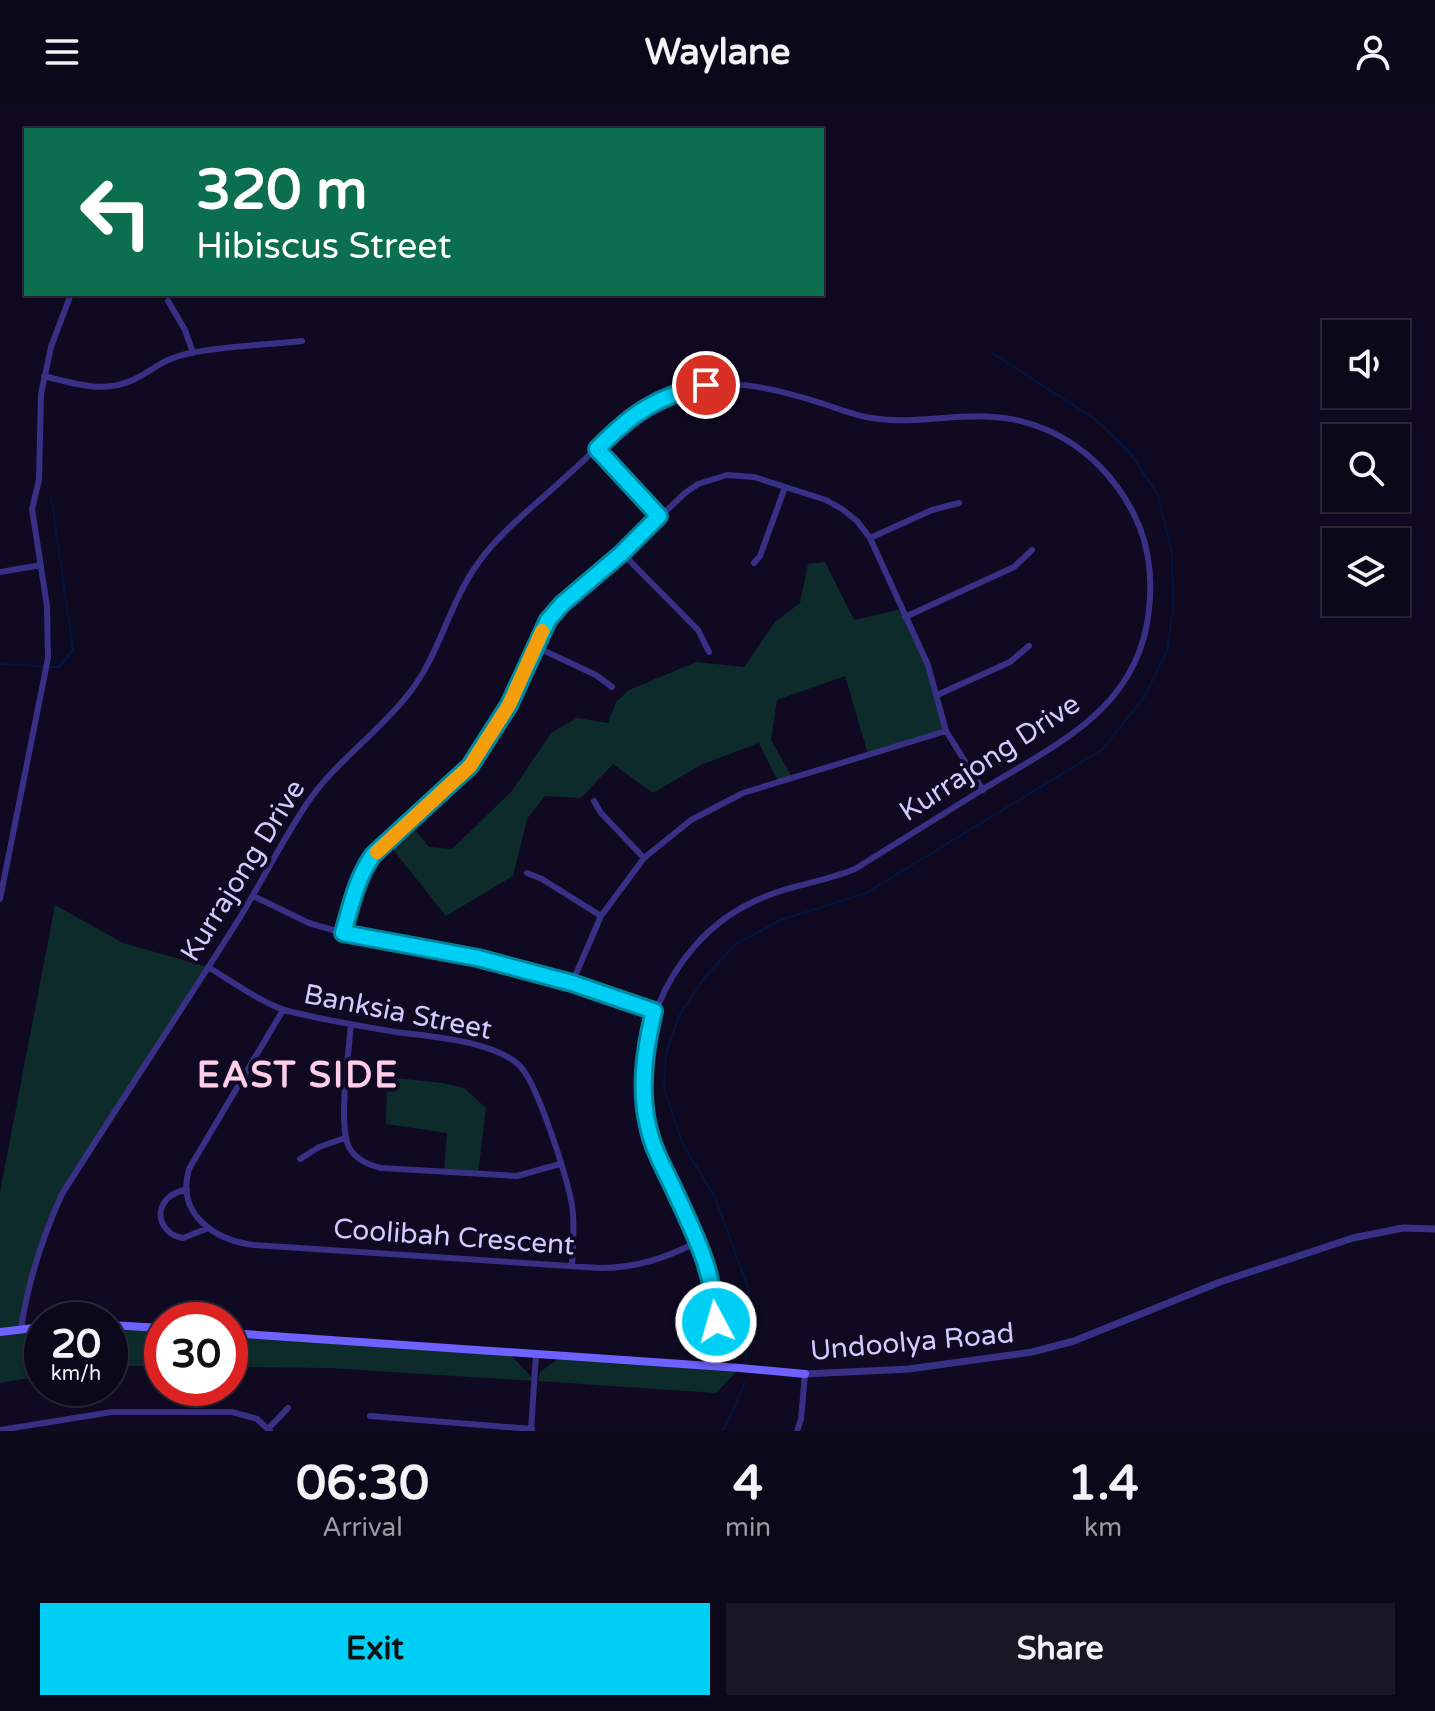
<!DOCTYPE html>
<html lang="en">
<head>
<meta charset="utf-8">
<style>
  :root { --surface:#0b0819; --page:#191626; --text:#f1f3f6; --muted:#9a9aa2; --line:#2b2938; --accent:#00cff5 }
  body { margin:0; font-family:"Varela Round",sans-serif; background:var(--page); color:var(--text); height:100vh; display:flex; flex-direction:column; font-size:30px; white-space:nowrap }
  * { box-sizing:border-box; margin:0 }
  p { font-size:26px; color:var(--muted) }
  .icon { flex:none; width:44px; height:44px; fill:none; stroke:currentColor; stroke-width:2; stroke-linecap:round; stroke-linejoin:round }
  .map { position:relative; height:1327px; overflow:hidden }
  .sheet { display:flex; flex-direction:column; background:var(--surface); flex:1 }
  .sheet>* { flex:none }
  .guide { position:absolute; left:24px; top:24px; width:800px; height:168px; border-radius:0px; box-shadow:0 2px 6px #0004,0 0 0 2px var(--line); background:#0b6e4f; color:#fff; overflow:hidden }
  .tools { position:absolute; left:1322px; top:216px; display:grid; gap:16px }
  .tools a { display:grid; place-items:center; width:88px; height:88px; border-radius:0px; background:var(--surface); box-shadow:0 2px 6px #0004,0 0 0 2px var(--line); font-size:40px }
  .speed { position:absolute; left:24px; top:1198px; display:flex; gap:16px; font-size:40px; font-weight:700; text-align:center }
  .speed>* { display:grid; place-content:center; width:104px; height:104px; border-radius:50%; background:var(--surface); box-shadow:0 2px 6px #0004,0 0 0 2px var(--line); line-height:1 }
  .speed small { font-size:20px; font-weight:400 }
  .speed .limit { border:12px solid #d22; background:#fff; color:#111 }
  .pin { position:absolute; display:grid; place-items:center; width:68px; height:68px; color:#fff; margin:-34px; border:4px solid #fff; border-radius:50%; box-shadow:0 2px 8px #0007 }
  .me { position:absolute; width:88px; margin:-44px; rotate:354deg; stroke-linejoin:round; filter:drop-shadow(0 0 6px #0008) }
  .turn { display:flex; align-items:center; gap:28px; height:168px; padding:0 40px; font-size:36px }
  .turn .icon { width:104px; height:104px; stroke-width:2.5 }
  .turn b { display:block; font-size:56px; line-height:68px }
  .eta { display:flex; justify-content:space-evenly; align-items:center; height:136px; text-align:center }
  .eta b { font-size:48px; font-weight:700; line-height:56px }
  .button { display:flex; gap:16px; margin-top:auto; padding:16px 40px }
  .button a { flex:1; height:92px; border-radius:0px; background:var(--accent); color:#111; font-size:32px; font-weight:700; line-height:92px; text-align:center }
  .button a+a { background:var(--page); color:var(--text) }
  header { display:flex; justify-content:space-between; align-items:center; height:104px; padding:0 40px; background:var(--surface); font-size:36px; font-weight:700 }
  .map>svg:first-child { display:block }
</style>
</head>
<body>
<header><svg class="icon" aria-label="menu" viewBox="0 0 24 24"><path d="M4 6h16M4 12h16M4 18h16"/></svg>Waylane<svg class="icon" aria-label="person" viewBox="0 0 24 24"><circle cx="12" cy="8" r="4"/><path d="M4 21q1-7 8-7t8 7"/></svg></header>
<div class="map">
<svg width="1435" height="1327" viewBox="0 0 1435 1327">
  <rect width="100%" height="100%" fill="#0f0a21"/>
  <!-- green -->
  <path fill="#0d2b2b" d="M825 458 854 516 902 505 928 561 946 627 868 650 845 572 777 596 771 636 792 673 778 677 759 639 701 661 653 689 613 660 581 694 545 692 527 715 513 772 446 812 387 738 409 718 429 743 452 745 511 688 551 629 577 614 608 619 616 598 629 586 696 558 744 563 775 518 800 499 808 460Z
    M55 801 123 839 208 863 102 1026 49 1119 21 1225 42 1223V1272L0 1279V1088Z
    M387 973 442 979 464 984 486 1004 478 1070 444 1068 447 1029 386 1020Z
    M110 1221 162 1224V1262H110Z
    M230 1229 508 1248 535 1277 329 1264 230 1263Z
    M562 1252 740 1264 716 1289 538 1277 540 1268Z"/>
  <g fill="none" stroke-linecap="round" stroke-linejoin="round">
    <!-- stream -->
    <path stroke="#041640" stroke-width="2" d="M0 560 43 562
      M49 563H59L73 546 51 392
      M746 1257 749 1187 715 1093 683 1041 664 985 666 949 680 910 705 873 736 840 781 816 866 789 1103 645 1145 592 1167 547 1173 506 1172 450 1158 391 1131 350 1095 315 992 249
      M723 1327 745 1279"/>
    <!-- minor -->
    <path stroke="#383085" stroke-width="6" d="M168 197 185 226 193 249
      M44 272C75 280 105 290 135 275 158 263 162 255 191 249 227 242 265 241 302 237
      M597 345 659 412
      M870 434 932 406 959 399
      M622 449 698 526 709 548
      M754 459 760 452 785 383
      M0 468 41 461
      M905 513 1014 463 1032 446
      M534 542 596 571 612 583
      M937 591 1010 558 1029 542
      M594 697 601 709 644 754
      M527 769 542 775 601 812
      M253 792 309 819 343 829 478 854 572 879 654 907
      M0 795 48 554 47 502 32 405 39 376 41 290 51 243 71 190
      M343 829C351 802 356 775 373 751L470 662 509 601 548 516 562 500 622 449 685 389 698 380 727 371 754 373 826 396 842 405 857 417 870 434 928 561 946 627 983 686
      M208 863C230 876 265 901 288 907 323 916 360 922 396 928 432 933 489 936 518 960 537 976 567 1074 572 1101 575 1121 573 1141 572 1162
      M572 879 601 812 644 754 691 716 743 689 946 627
      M283 906 189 1065C176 1110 214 1136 254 1141L600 1164C637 1164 665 1154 698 1138
      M351 920C349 948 337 1024 350 1045 357 1056 368 1061 381 1064L517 1072 560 1060
      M300 1055 319 1043 345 1034
      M187 1085C180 1087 173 1089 168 1094 152 1110 164 1131 183 1134L206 1125
      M21 1225C28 1177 42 1134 62 1090 120 998 181 907 239 815 262 777 282 737 306 701 334 658 379 629 410 588 439 551 449 501 476 462 500 427 539 398 570 369 595 347 618 319 647 302 706 267 762 280 824 300 839 305 856 312 872 314 927 323 977 301 1034 321 1084 338 1121 377 1140 424 1150 450 1152 478 1149 505 1140 603 1059 639 985 684 942 711 898 738 855 765 821 779 784 782 751 799 665 840 620 954 654 1043 671 1089 700 1130 712 1177 719 1205 716 1234 714 1262
      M370 1312 532 1325
      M268 1325 288 1304
      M0 1326 112 1308H232L257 1315 270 1327
      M531 1326 536 1250
      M797 1327 801 1315 805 1270"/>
    <!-- tertiary -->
    <path stroke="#383085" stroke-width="7" d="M805 1270 909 1265 1032 1248 1074 1237 1220 1178 1353 1134 1403 1124 1435 1125"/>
    <!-- secondary -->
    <path stroke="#6e61ff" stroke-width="8" d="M110 1221 162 1224
      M0 1228 42 1223
      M230 1229 740 1264 805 1270"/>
  </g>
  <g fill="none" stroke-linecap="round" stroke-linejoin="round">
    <!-- route casing -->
    <g stroke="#00879f" stroke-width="20">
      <path id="route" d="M706 281C657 292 631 310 597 345L659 412 622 449 562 500 548 516 509 601 470 662 373 751C356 775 351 802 343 829L478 854 572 879 654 907C645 944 639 984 648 1022 652 1042 662 1061 671 1079 693 1127 714 1165 716 1218"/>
    </g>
    <!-- route -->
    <use href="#route" stroke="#00cff5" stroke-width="14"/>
    <!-- slow -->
    <path stroke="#f59e0b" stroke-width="14" d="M377 748 470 662 509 601 542 527"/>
  </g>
  <g text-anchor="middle" stroke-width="8" stroke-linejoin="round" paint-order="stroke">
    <!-- street labels -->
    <g font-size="28" fill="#d3caff" stroke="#0f0a21">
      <text transform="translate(989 653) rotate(-33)" y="10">Kurrajong Drive</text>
      <text transform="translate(242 766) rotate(-58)" y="10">Kurrajong Drive</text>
      <text transform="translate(398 907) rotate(11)" y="10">Banksia Street</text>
      <text transform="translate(454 1132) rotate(4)" y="10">Coolibah Crescent</text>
      <text transform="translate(912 1237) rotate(-5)" y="10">Undoolya Road</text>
    </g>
    <!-- district labels -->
    <g font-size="36" font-weight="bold" letter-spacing="2" fill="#ffccea" stroke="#0f0a21">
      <text x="298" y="983">EAST SIDE</text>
    </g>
  </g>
</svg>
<div class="tools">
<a><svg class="icon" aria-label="sound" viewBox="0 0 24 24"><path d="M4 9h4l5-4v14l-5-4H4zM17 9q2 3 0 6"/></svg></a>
<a><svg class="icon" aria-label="search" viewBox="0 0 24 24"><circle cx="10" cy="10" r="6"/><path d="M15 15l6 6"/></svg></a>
<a><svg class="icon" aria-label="layers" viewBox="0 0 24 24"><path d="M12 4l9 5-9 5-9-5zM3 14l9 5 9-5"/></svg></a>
</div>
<div class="speed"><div>20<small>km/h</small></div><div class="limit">30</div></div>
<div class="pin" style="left:706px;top:281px;background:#d93025"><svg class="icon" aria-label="arrive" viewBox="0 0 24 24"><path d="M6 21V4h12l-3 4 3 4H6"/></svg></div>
<svg class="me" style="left:716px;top:1218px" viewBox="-20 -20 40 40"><circle r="17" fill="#00cff5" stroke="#fff" stroke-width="3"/><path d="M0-11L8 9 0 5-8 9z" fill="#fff"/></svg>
<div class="guide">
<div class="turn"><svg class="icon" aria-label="left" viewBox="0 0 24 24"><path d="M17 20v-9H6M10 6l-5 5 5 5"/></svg><div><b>320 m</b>Hibiscus Street</div></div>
</div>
</div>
<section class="sheet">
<div class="eta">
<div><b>06:30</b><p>Arrival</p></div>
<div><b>4</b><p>min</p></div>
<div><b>1.4</b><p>km</p></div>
</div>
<div class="button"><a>Exit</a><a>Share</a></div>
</section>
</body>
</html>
